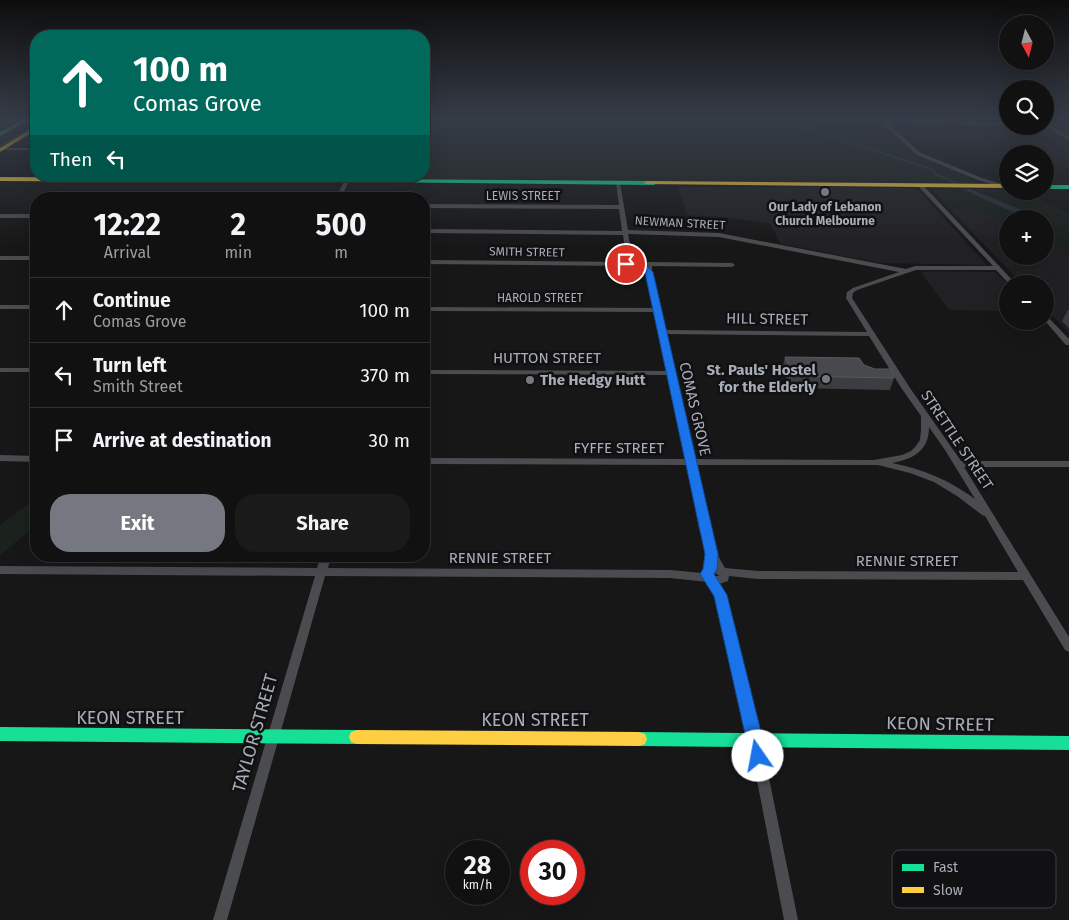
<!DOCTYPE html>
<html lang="en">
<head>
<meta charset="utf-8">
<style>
  :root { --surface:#111; --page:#1a1a1a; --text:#f1f3f6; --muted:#9c9d9f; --line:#303131; --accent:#757880 }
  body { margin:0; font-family:"Fira Sans",sans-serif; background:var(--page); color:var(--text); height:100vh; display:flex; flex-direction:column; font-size:19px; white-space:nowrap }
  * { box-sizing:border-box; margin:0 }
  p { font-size:16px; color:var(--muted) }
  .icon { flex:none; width:28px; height:28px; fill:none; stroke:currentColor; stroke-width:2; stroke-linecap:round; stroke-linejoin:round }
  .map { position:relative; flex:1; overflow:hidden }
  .drawer { position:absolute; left:30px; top:192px; width:400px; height:370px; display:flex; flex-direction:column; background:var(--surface); border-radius:20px; box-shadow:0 5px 20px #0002,0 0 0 1px var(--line) }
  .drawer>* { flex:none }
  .top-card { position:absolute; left:30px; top:30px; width:400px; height:152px; border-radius:20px; box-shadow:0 5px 20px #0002,0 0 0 1px var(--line); background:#00695c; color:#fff; overflow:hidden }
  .needle { width:32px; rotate:173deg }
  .buttons { position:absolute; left:999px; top:15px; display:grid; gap:10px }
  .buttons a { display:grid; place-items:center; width:55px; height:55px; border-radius:50%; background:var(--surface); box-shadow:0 5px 20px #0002,0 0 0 1px var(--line); font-size:25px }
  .speed { position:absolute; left:445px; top:840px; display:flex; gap:10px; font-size:25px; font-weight:700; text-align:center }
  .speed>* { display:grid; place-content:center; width:65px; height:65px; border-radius:50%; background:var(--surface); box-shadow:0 5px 20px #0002,0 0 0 1px var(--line); line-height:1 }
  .speed small { font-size:12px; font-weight:400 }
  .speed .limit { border:8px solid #d22; background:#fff; color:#111 }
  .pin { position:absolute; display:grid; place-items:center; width:42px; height:42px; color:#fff; margin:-21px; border:2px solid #fff; border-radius:50%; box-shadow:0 1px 5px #0007 }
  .me { position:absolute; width:55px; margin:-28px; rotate:348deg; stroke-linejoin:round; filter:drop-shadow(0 0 4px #0008) }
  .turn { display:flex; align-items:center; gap:18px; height:105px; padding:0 20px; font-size:22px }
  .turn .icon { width:65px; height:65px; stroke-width:2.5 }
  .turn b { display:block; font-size:35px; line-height:42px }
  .then { display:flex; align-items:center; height:48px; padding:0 20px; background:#0003; gap:10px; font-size:19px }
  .eta { display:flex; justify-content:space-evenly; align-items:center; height:85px; text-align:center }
  .eta b { font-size:30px; font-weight:700; line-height:35px }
  .cta { display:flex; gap:10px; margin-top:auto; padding:10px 20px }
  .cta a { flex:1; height:58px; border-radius:20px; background:var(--accent); color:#fff; font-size:20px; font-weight:700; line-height:58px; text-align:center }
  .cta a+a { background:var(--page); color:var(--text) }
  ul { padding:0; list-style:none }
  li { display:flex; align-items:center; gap:15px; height:65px; padding:0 20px; border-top:1px solid var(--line) }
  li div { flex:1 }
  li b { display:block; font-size:19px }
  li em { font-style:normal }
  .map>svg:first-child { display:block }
</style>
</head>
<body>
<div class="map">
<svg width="1069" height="920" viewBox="0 0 1069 920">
  <rect width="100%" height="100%" fill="#171717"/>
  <!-- built -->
  <path fill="#212124" d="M678 187 913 188 917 189 987 265 880 263 781 244 770 224 723 217 687 215Z
    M947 206 994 216 1007 223 1008 256H1045V240L1069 250V333L1045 308V284H1022Z
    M927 271 996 272 1007 284V311L949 310 921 273Z"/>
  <!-- green -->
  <path fill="#1b211c" d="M441 119H803L812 124 844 125 852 133H858L866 140 901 141C925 163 954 164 978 183L361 180 356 177 424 176V131L426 132Z
    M906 119H1007L1008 121H909Z
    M23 124H36L0 145V137Z
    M931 189H1007L1008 191H1024L1069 214V250L1045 240V219H1008L1007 223 994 216 947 206Z
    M36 498V526L0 555V525Z"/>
  <!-- water -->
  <path fill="#2a3239" d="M964 189H970L1044 219C1023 219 982 199 964 189Z"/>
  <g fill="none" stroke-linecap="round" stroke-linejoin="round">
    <!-- stream -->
    <path stroke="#2a3239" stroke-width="2" d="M778 119 925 167 933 170 935 174 960 185
      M432 130 443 119"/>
    <!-- street -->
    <path fill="#4b4c50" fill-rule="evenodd" d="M808 119 820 121 1008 123V125L888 124 921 153 982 178 1008 186 1005 188 978 180 917 155 883 124 820 123Z
      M36 121V123L0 124V122Z
      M1045 123 1069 124V126L1050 125 1069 137V140L1045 126Z
      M0 148H36V150H1Z
      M347 176H352L340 199H335Z
      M618 182 620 183 628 230 719 233 906 269 915 266H993L917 185 922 184 1016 284H1009L996 270H916L857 290 853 293 852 298 910 388 961 461H1069V467H964L1069 637V652L1065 650 1023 580 758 579 729 576 728 581 719 584 725 595 761 739 798 920H784L749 739 715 595 708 582 670 578 325 576 227 920H213L315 576 0 574V566L317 568 321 556H331L328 568 670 570 702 573 706 566 713 565 699 529 687 465 424 464V458L685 459 668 375 424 374V370L667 371 654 312 424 311V307L653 308 646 272V265L635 264 624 266 424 264V260L627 262 623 235 424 233V229L622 231 619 209 424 208V204L619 205 616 183ZM628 234 719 237 899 272 853 288 847 292 846 298 867 332 665 330 652 272V266L732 267 735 265 732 263 649 262 633 261ZM666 334 869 336 902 389 921 416V430L920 440 916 446 911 451 902 455 874 460 694 459ZM929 427 945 450 975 499C949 480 923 469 892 463 913 459 929 451 929 427ZM695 465H878L910 473 934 482 957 496 982 515 985 516 1018 572 758 571 725 568C706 538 702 499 695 465ZM713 573 717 574 719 576H714Z
      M0 214H36V218H0Z
      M0 256H36V260H0Z
      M0 305H36V309H0Z
      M1045 315 1047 316 1069 339V345H1066L1045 321Z
      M0 368H36V372H0Z
      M0 455 36 456V462L0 461Z"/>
    <!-- fast -->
    <path fill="#16e098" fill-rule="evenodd" d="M25 119H31L0 136V132Z
      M363 179 654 181 657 183 654 185 361 182 360 181Z
      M1045 185H1069V189H1045Z
      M0 727 357 730 363 732 365 737 363 742 357 744 0 741Z
      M639 732 1069 736V750L639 746 633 744 631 739 633 734Z"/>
    <!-- slow -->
    <path fill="#ffcf43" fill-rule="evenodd" d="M36 126V130L0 152V148Z
      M0 177 363 179 366 181 363 183 0 181Z
      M647 181 1008 184V188L645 184 644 183Z
      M357 730 639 732 645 734 647 739 645 744 639 746 357 744 351 742 349 737 351 732Z"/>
    <!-- tram -->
    <path stroke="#4b4c4f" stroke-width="1" d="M0 136 31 119
      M0 146 36 125"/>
  </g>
  <!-- wall -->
  <path fill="#3c3d40" d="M1068 310H1069V328L1062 321Z
    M785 357 864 365 894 378 890 390 790 388 782 369Z"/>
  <!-- shaded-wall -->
  <path fill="#28292a" d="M4 120 6 126 0 130V122Z"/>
  <!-- building -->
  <path fill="#48494d" stroke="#57595e" d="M785 357 859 358 864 365 875 369H891L894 378 793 376Z"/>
  <!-- sky -->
  <linearGradient id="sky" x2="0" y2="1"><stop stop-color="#0d0d0d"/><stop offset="0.48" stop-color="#363c47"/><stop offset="1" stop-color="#363c47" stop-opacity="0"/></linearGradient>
  <rect width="1069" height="247" fill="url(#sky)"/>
  <!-- route -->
  <path fill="#1a73e8" stroke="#114b97" d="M626 261 645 264 653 272 718 554 717 569 714 574 727 595 767 756 764 762 758 764 753 762 750 756 714 596 700 574 703 569 705 554 645 273 639 268 623 266 622 264Z"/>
  <!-- markers -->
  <g fill="#757880" stroke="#111113" stroke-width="2">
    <circle cx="825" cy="192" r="5"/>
    <circle cx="826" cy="379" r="5"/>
    <circle cx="530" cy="380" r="5"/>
  </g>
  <g text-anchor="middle" stroke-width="5" stroke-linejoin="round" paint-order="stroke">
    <!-- far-street labels -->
    <g font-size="12" fill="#a8adb8" stroke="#111113">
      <text x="523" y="200">LEWIS STREET</text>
      <text transform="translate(680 223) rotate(3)" y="4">NEWMAN STREET</text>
      <text transform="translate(527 252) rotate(1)" y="4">SMITH STREET</text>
      <text x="540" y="302">HAROLD STREET</text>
    </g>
    <!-- far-poi labels -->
    <g font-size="12" font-weight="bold" fill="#a8adb8" stroke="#111113">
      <text x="825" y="211">Our Lady of Lebanon<tspan x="825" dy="14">Church Melbourne</tspan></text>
    </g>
    <!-- street labels -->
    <g font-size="15" fill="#a8adb8" stroke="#111113">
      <text transform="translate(767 319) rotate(1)" y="5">HILL STREET</text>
      <text x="547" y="363">HUTTON STREET</text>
      <text transform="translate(695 409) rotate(77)" y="5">COMAS GROVE</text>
      <text transform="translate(957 440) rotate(56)" y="5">STRETTLE STREET</text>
      <text x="619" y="453">FYFFE STREET</text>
      <text x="500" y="563">RENNIE STREET</text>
      <text x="907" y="566">RENNIE STREET</text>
    </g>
    <!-- poi labels -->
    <g font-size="15" font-weight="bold" fill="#a8adb8" stroke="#111113" text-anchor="end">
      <text x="816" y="375">St. Pauls' Hostel<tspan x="816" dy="17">for the Elderly</tspan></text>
      <text x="540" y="385" text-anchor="start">The Hedgy Hutt</text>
    </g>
    <!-- near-street labels -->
    <g font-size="18" fill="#a8adb8" stroke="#111113">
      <text x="130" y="724">KEON STREET</text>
      <text x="535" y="726">KEON STREET</text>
      <text transform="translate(940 724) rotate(1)" y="6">KEON STREET</text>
      <text transform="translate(255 733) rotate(-74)" y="6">TAYLOR STREET</text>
    </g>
  </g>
  <!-- legend -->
  <rect x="892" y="850" width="164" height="58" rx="8" fill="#111113" stroke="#3e4045" stroke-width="1"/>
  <rect x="902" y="864" width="22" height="7" fill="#16e098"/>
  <rect x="902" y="887" width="22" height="6" fill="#ffcf43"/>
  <g font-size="14" fill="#a8adb8">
    <text x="933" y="872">Fast</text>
    <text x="933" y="895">Slow</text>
  </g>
</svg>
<div class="buttons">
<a><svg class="needle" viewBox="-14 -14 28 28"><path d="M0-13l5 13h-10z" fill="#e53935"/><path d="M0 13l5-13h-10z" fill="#9c9d9f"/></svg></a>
<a><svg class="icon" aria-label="search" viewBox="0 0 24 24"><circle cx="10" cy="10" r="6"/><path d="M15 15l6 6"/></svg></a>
<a><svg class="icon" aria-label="layers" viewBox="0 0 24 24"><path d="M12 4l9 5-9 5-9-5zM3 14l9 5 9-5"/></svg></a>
<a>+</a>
<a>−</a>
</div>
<div class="speed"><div>28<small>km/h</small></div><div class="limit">30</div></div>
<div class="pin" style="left:626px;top:264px;background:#d93025"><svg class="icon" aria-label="arrive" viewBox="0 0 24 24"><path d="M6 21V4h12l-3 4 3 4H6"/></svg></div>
<svg class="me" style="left:758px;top:756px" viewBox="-20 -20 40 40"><circle r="19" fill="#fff"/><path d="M0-13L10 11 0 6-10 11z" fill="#1a73e8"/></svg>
<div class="top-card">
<div class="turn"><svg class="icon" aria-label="ahead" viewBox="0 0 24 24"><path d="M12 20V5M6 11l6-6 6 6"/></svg><div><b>100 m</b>Comas Grove</div></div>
<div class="then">Then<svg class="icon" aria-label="left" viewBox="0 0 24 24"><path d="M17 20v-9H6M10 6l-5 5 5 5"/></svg></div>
</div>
<section class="drawer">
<div class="eta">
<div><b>12:22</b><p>Arrival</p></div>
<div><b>2</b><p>min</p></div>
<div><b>500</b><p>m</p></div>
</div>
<ul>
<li><svg class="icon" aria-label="ahead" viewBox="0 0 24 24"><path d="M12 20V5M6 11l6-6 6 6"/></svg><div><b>Continue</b><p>Comas Grove</p></div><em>100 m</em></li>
<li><svg class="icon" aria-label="left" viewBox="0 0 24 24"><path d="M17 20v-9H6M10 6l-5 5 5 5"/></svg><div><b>Turn left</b><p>Smith Street</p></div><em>370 m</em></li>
<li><svg class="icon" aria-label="arrive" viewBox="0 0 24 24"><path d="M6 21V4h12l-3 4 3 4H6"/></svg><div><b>Arrive at destination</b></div><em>30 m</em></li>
</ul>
<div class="cta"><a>Exit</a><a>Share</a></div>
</section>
</div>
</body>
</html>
